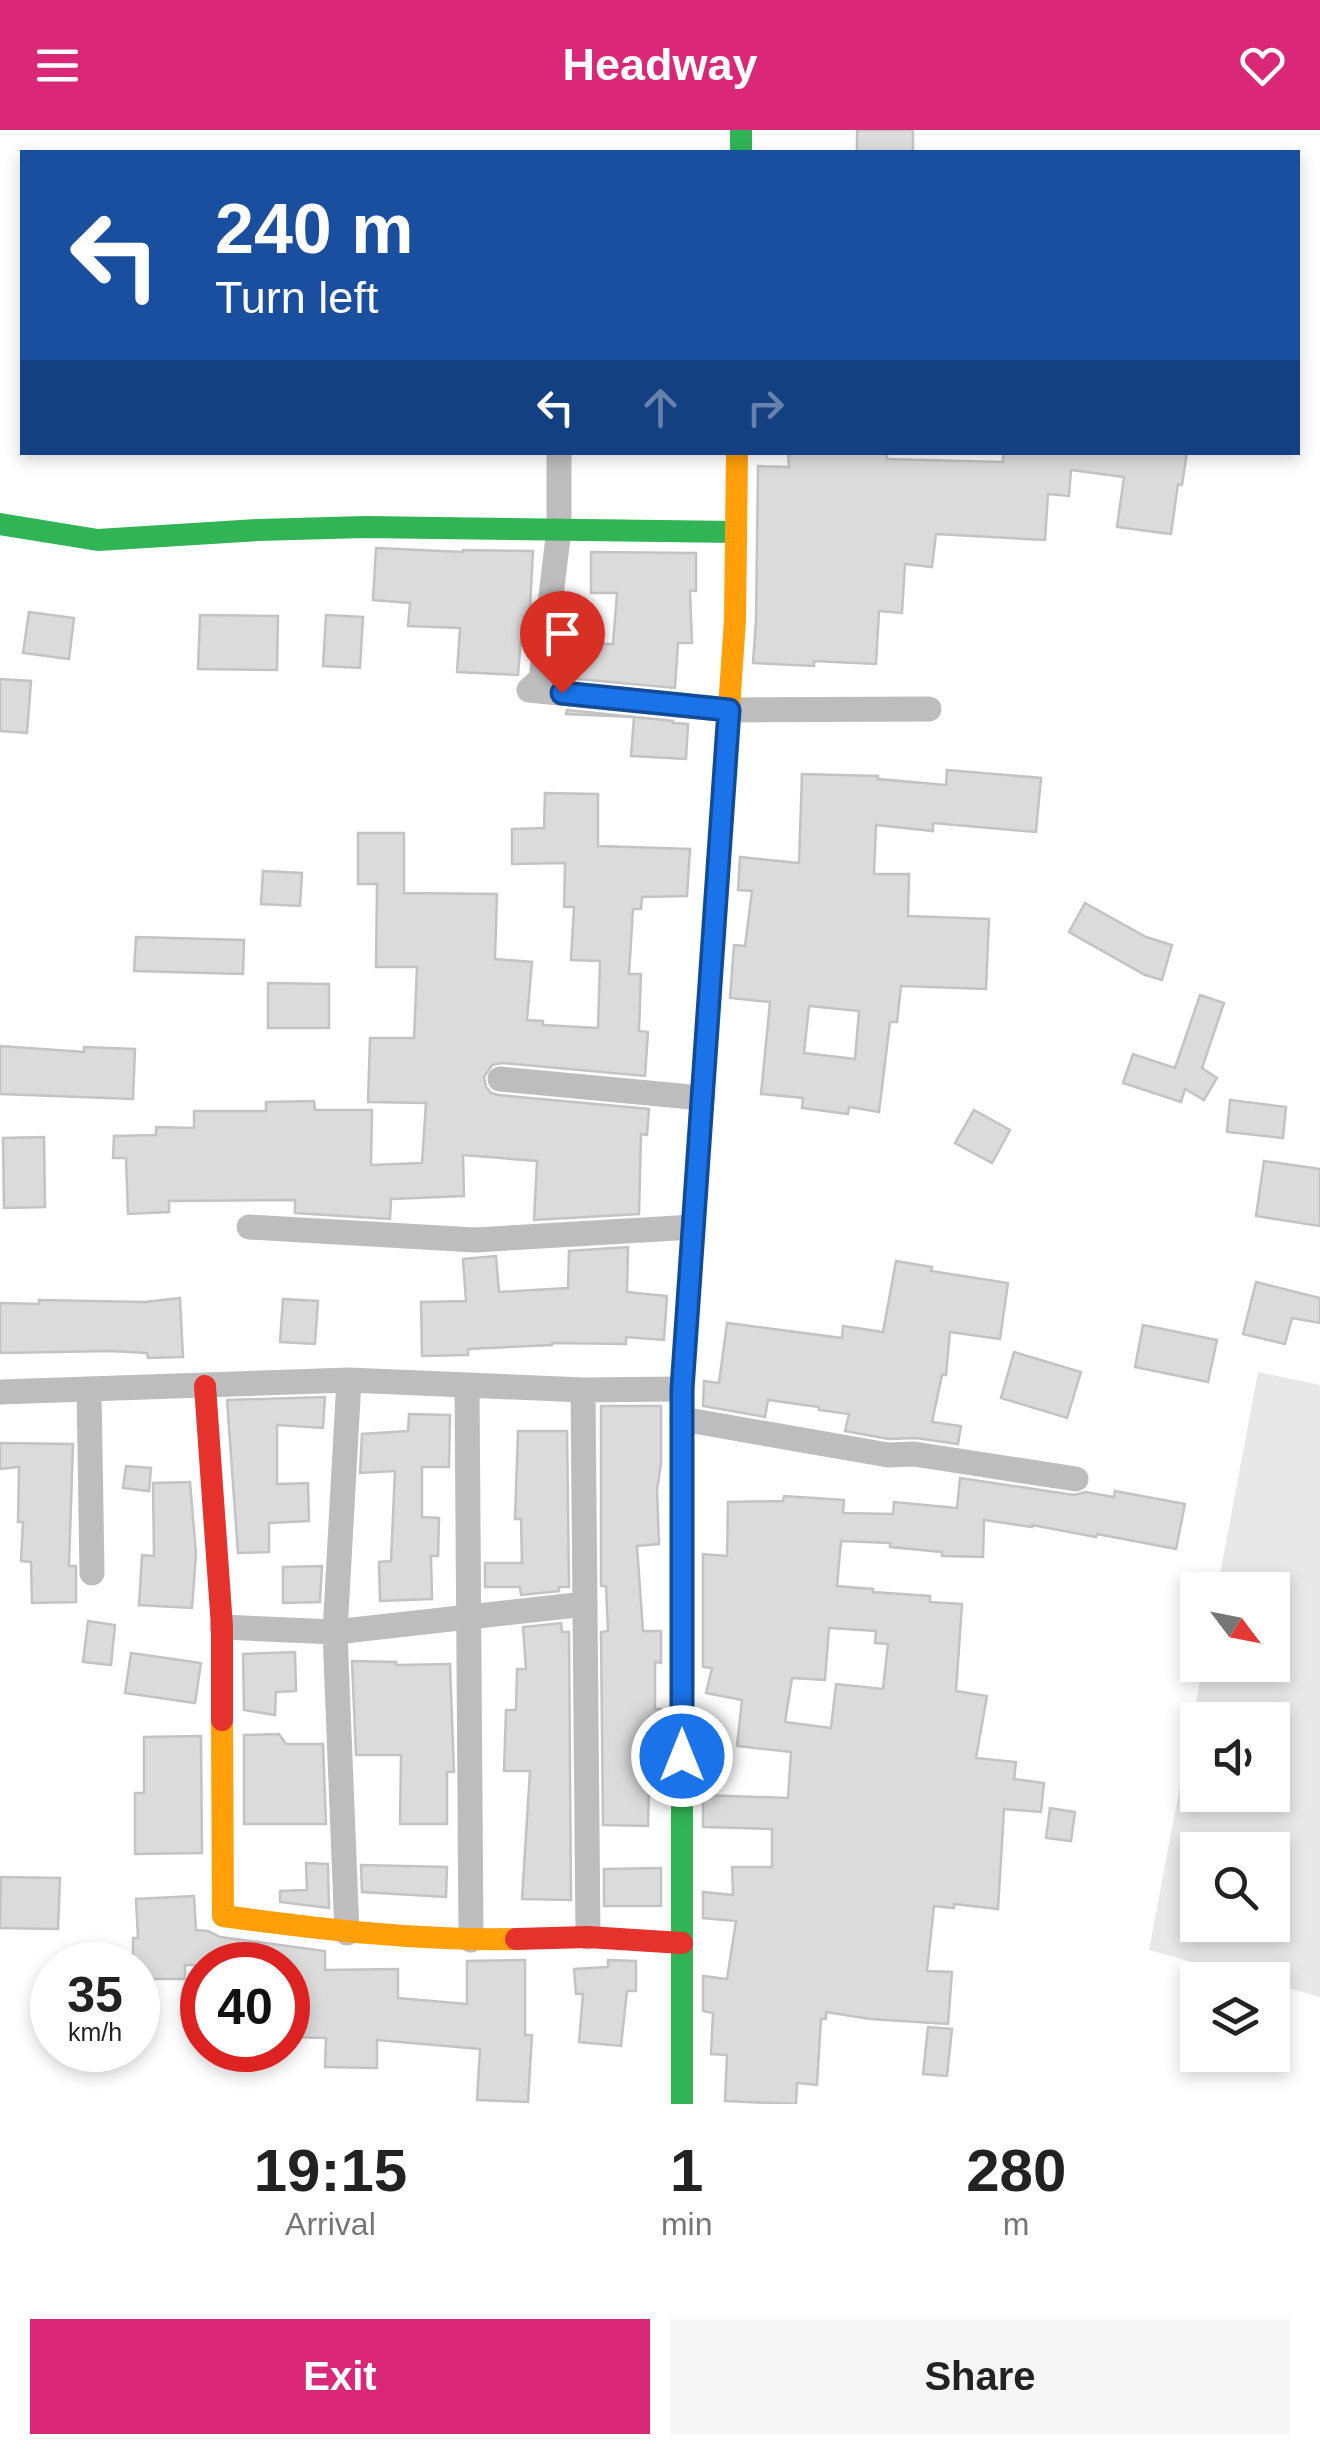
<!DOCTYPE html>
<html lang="en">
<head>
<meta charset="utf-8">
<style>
  :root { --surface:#fff; --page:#f6f6f6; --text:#222; --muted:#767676; --accent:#db2777 }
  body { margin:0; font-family:Arial,sans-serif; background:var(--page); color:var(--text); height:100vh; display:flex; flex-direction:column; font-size:38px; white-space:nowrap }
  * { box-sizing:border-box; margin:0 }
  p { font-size:32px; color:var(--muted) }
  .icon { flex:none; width:55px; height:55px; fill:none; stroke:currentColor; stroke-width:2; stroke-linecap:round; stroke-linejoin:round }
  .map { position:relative; height:1974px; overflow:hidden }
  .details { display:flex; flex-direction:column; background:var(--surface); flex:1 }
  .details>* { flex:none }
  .hud { position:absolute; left:20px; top:20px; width:1280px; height:305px; border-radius:0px; box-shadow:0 5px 15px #0003; background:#1a4fa0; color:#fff; overflow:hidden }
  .needle { width:65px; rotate:122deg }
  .fabs { position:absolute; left:1180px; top:1442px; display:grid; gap:20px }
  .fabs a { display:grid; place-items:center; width:110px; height:110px; border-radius:0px; background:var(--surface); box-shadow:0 5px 15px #0003; font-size:50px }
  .speed { position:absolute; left:30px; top:1812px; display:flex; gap:20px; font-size:50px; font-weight:700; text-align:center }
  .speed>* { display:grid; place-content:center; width:130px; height:130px; border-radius:50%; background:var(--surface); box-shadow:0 5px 15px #0003; line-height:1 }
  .speed small { font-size:25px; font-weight:400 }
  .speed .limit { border:15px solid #d22; background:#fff; color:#111 }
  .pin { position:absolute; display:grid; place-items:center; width:85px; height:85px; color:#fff; margin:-102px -42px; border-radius:50% 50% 50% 0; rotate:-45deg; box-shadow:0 0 10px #0007 }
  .pin .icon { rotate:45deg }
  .me { position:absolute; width:110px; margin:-55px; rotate:0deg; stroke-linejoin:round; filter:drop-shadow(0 0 8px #0008) }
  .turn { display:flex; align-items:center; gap:35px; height:210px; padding:0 30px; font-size:45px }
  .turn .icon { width:130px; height:130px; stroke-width:2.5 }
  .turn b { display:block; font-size:70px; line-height:85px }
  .lanes { display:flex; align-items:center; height:95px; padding:0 30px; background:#0003; justify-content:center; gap:50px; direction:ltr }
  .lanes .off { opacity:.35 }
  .eta { display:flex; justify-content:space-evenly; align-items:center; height:170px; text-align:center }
  .eta b { font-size:60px; font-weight:800; line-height:70px }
  .action { display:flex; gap:20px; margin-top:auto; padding:20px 30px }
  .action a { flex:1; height:115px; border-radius:0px; background:var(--accent); color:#fff; font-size:40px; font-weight:800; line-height:115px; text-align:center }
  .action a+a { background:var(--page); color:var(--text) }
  header { display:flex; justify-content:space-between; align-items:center; height:130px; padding:0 30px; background:var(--accent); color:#fff; font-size:45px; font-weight:800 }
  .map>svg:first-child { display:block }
</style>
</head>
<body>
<header><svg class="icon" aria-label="menu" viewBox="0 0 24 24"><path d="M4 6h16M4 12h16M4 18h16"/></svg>Headway<svg class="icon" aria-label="heart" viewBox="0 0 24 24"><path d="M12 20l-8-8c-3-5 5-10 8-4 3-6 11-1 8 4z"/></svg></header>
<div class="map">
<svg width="1320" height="1974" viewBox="0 0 1320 1974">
  <rect width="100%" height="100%" fill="#fff"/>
  <!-- green -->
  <path fill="#e8e8e8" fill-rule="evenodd" d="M1258 1242 1320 1255V1867L1273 1854 1272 1850H1257L1149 1820 1203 1535H1272V1460H1217ZM1198 1590H1272V1665H1198ZM1198 1720H1272V1795H1198Z"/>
  <!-- building -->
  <path fill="#dbdbdb" stroke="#c3c3c3" stroke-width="2.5" fill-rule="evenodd" d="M857 0H913V22H857Z
    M788 322H887V329L1003 332V322H1187L1182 355 1178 354 1171 404 1117 397 1124 347 1071 340 1069 366 1048 364 1045 410 936 404 932 437 905 434 902 483 879 481 876 534 814 531V536L753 533 756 490 758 336 789 337Z
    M376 418 463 422V420L533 421 529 497H522L518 545 457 542 460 498 408 496 410 473 373 470Z
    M591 422 696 423V461H690L692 513H678L675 558 568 548 570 513 613 514 617 463H591Z
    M29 482 74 488 69 529 23 523Z
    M200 485 278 486 277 540 198 539Z
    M326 485 363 487 360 538 323 536Z
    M0 549 31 551 27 603 0 601Z
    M567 580 673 591V593L688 594 686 629 631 626 634 587 566 584Z
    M947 640 1041 648 1036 702 933 693V701L876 695 874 744H909L908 786 989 789 986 859 901 856 897 892H890L879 982 849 977 848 984 802 978 803 968 761 964 770 872 730 868 734 815 745 816 752 761 738 760 740 727 799 733 802 644 878 646V649L946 655ZM809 876 859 881 855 929 804 923Z
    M545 663 598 664V716L690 719 687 766 642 767 641 779H633L629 844H641L639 901 648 902 645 946 502 933 492 935 484 947 486 957 491 963 498 965 649 979 647 1005 641 1004 639 1084 534 1090 537 1031 463 1025 464 1066 391 1069 390 1089 295 1083V1070L169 1071V1082L128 1084 126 1028H113L114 1006 156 1005V997L194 998V981H266V972L314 971 315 980H372L371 1035 422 1033 426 973 368 972 370 908H414L417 837H376L377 754H358V703H404V763L497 764 495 829 532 832 527 890 543 891V895L598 898 600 831 571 830 574 777H564L565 733 512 734V699L544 698Z
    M263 741 302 743 300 776 261 774Z
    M1085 773 1146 807 1172 815 1162 850 1145 845 1069 802Z
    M136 807 244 810 243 844 134 841Z
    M268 853 329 854V898H268Z
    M1200 865 1224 873 1202 938 1217 948 1204 970 1185 959 1181 972 1123 953 1133 924 1175 938Z
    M0 916 84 922V917L135 919 133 969 0 964Z
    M1230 970 1286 977 1283 1008 1227 1002Z
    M974 980 1010 1000 992 1033 955 1013Z
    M44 1007 45 1077 4 1078 3 1008Z
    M1264 1031 1320 1039V1096L1256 1086Z
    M628 1117 627 1162 667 1166 664 1210 626 1207V1214L552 1213V1215L468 1219V1225L422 1226 421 1172 466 1171 463 1129 496 1126 499 1162 568 1158 569 1121Z
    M896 1131 932 1137 931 1141 1008 1153 1000 1209 950 1202 946 1245H942L932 1292 961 1296 958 1314 916 1308 889 1309 845 1301 849 1284 819 1280V1277L768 1270 765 1287 703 1276 704 1251 719 1253 727 1193 842 1208 843 1196 883 1202Z
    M1256 1152 1320 1168V1193L1292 1188 1285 1214 1243 1204Z
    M180 1168 183 1227 148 1228 147 1223 110 1221 0 1223V1173L39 1174V1170L145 1172Z
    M283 1169 318 1171 315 1214 280 1212Z
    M1143 1195 1217 1210 1208 1252 1135 1237Z
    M1014 1222 1081 1242 1067 1288 1001 1268Z
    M325 1267 323 1298 277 1295V1354L308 1353 309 1391 269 1393V1422L238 1423 227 1270Z
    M601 1276H661V1334L657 1360 659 1414 637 1416 643 1501H661V1533L655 1532V1579H661V1654H649L648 1696 603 1695 601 1502 608 1501 606 1456H601Z
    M409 1284 450 1285 449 1337H422V1387L439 1388 438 1426H431L432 1469 380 1471 379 1432 391 1431 395 1341 360 1343 362 1304 408 1301Z
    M518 1301H567L569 1457H559V1461L521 1465 520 1457H485V1433H522L521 1389H515Z
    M0 1313 73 1314 69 1436H76V1472L32 1473 31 1432 21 1431 23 1392H18L19 1337 0 1339Z
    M126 1336 151 1338 149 1361 123 1358Z
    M960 1348 1074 1365 1085 1362 1114 1367 1115 1361 1185 1374 1176 1419 1097 1404 1096 1407 1032 1395V1397L984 1390 983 1427 942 1426V1422L890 1417V1413L841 1411 837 1456 873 1459V1462L930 1466V1472L962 1474 956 1561 987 1566 976 1628 1016 1632 1014 1649 1044 1653 1041 1682 1004 1679 998 1779 954 1774V1778L934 1776 927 1841 952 1842 948 1894 870 1889 826 1882V1889H821L817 1955 797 1953 796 1974 725 1971 727 1925 711 1924 713 1883 703 1881V1846L727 1849 736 1791 703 1788V1762L733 1765 732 1737H772V1699L703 1697V1665L788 1668 791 1622 737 1616 742 1570 706 1563 712 1538 703 1537V1424L727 1426 728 1372 783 1371 784 1366 844 1370 843 1383 893 1384 894 1372 957 1378ZM829 1498 876 1501 875 1513 888 1514 883 1559 836 1554 831 1598 785 1592 792 1548 825 1550Z
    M190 1352 196 1424 192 1478 139 1475 142 1425 154 1426 153 1353Z
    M322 1436 320 1472 283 1473V1437Z
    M88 1491 115 1495 111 1535 83 1532Z
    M561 1493 562 1502H569L571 1770 522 1769 530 1641H504L506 1580H516L517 1539H526L523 1497Z
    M295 1522 296 1561 276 1562 275 1585 244 1580 243 1524Z
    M131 1523 201 1533 195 1573 125 1563Z
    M352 1531 396 1532V1535L450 1534 454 1642H447V1694H400L401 1625H356Z
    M279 1604 286 1614H323L326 1694H244V1605Z
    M201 1606 202 1723 135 1724V1663H144V1607Z
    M1050 1678 1075 1682 1071 1711 1046 1708Z
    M306 1733 328 1734 329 1778 280 1772V1761L307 1760Z
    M361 1735 447 1737 446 1767 362 1762Z
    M661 1738V1776H604V1739Z
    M1 1747 60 1748 58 1799 0 1798Z
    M194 1766 196 1800 208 1801 220 1807 325 1821V1840L398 1839V1868L467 1874V1831L525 1830V1905H532L528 1972 477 1970 480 1919 377 1910V1938L325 1937 326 1908 288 1907V1835H185V1849H138V1835H133V1808H138L136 1769Z
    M608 1830 636 1831V1861H627L621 1916 579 1912 583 1864H576L574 1839 608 1837Z
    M928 1897 952 1899 947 1946 923 1944Z"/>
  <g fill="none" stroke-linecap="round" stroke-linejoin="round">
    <!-- street -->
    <path stroke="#bdbdbd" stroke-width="25" d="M559 322V399L541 549 529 560 729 580 929 579
      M500 949 702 968
      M249 1097 475 1110 693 1097
      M467 1255 471 1810
      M89 1259 92 1443
      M583 1260 588 1807
      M0 1262 349 1250 583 1260 682 1259
      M682 1289 888 1325 914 1324 1076 1349
      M222 1497 335 1502 585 1474
      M347 1803 335 1502 349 1250"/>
    <!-- fast -->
    <path stroke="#30b455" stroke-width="22" d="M741 0V22
      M0 394 98 410 258 400 365 397 736 402
      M682 1974V1259L728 593"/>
    <!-- slow -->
    <path stroke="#ff9f0a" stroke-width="22" d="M728 593 735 490 737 322
      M222 1590 223 1786C321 1799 418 1811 516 1809"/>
    <!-- jam -->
    <path stroke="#e5322d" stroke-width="22" d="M205 1256 222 1497V1590
      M516 1809 588 1807 682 1813"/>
  </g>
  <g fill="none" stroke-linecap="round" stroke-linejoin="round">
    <!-- route casing -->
    <g stroke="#114b97" stroke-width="25">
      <path id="route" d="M562 563 729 580 682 1259V1626"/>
    </g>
    <!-- route -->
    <use href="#route" stroke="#1a73e8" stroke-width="18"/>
  </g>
</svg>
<div class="fabs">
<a><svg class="needle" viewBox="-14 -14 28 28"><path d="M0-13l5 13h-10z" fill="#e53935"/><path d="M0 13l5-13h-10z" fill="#767676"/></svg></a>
<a><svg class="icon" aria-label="sound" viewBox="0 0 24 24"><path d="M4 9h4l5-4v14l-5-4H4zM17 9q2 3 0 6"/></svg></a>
<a><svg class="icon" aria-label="search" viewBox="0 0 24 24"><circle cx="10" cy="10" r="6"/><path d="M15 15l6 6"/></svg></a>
<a><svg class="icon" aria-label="layers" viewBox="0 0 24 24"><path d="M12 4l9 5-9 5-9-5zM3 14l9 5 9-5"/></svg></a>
</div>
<div class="speed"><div>35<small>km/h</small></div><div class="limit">40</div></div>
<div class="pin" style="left:562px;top:563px;background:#d93025"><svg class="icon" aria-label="arrive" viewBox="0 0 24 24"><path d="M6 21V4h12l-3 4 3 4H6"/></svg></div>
<svg class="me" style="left:682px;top:1626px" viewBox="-20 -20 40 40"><circle r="17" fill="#1a73e8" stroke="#fff" stroke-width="3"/><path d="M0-11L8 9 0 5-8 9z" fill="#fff"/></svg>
<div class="hud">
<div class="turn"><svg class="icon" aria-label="left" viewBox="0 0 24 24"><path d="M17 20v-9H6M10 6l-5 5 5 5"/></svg><div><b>240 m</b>Turn left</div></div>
<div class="lanes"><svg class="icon" aria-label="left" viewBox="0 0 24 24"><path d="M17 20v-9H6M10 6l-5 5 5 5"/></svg><svg class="icon off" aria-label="ahead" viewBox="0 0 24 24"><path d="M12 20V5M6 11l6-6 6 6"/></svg><svg class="icon off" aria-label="right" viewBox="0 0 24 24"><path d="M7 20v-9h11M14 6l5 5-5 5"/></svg></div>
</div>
</div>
<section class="details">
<div class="eta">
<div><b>19:15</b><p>Arrival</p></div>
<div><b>1</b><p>min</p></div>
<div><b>280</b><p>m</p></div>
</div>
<div class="action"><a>Exit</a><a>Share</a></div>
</section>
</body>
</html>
